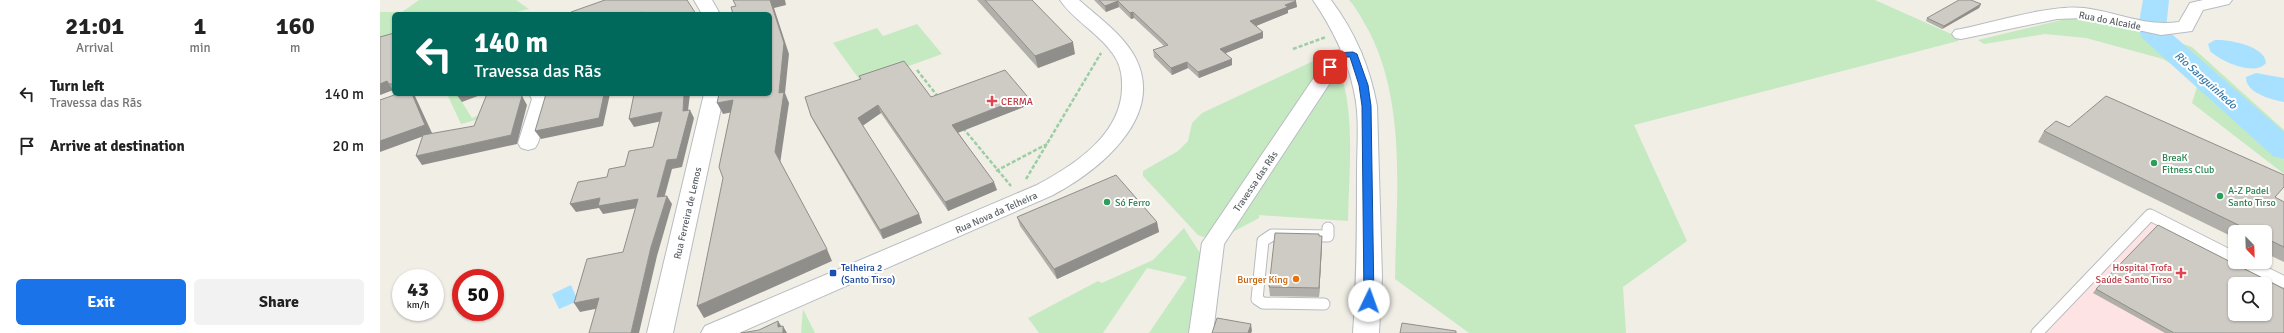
<!DOCTYPE html>
<html lang="en">
<head>
<meta charset="utf-8">
<style>
  :root { --surface:#fff; --page:#f2f2f2; --text:#222; --muted:#767676; --accent:#1a73e8 }
  body { margin:0; font-family:Signika,sans-serif; background:var(--page); color:var(--text); height:100vh; display:flex; flex-direction:column; font-size:15px; white-space:nowrap }
  * { box-sizing:border-box; margin:0 }
  p { font-size:13px; color:var(--muted) }
  .icon { flex:none; width:22px; height:22px; fill:none; stroke:currentColor; stroke-width:2; stroke-linecap:round; stroke-linejoin:round }
  .map { position:relative; flex:1; overflow:hidden }
  .details { display:flex; flex-direction:column; background:var(--surface); width:380px }
  .details>* { flex:none }
  .guide { position:absolute; left:12px; top:12px; width:380px; height:84px; border-radius:6px; box-shadow:0 1px 3px #0004; background:#00695c; color:#fff; overflow:hidden }
  .needle { width:26px; rotate:157deg }
  .buttons { position:absolute; left:1848px; top:225px; display:grid; gap:8px }
  .buttons a { display:grid; place-items:center; width:44px; height:44px; border-radius:6px; background:var(--surface); box-shadow:0 1px 3px #0004; font-size:20px }
  .speed { position:absolute; left:12px; top:269px; display:flex; gap:8px; font-size:20px; font-weight:700; text-align:center }
  .speed>* { display:grid; place-content:center; width:52px; height:52px; border-radius:50%; background:var(--surface); box-shadow:0 1px 3px #0004; line-height:1 }
  .speed small { font-size:10px; font-weight:400 }
  .speed .limit { border:6px solid #d22; background:#fff; color:#111 }
  .pin { position:absolute; display:grid; place-items:center; width:34px; height:34px; color:#fff; margin:-17px; border-radius:8px; box-shadow:0 2px 6px #0006 }
  .me { position:absolute; width:44px; margin:-22px; rotate:3deg; stroke-linejoin:round; filter:drop-shadow(0 0 3px #0008) }
  .turn { display:flex; align-items:center; gap:14px; height:84px; padding:0 16px; font-size:18px }
  .turn .icon { width:52px; height:52px; stroke-width:2.5 }
  .turn b { display:block; font-size:28px; line-height:34px }
  .eta { display:flex; justify-content:space-evenly; align-items:center; height:68px; text-align:center }
  .eta b { font-size:24px; font-weight:700; line-height:28px }
  .action { display:flex; gap:8px; margin-top:auto; padding:8px 16px }
  .action a { flex:1; height:46px; border-radius:6px; background:var(--accent); color:#fff; font-size:16px; font-weight:700; line-height:46px; text-align:center }
  .action a+a { background:var(--page); color:var(--text) }
  ul { padding:0; list-style:none }
  li { display:flex; align-items:center; gap:12px; height:52px; padding:0 16px }
  li div { flex:1 }
  li b { display:block; font-size:15px }
  li em { font-style:normal }
  main { display:flex; flex:1; min-height:0 }
  .map>svg:first-child { display:block }
</style>
</head>
<body>
<main>
<section class="details">
<div class="eta">
<div><b>21:01</b><p>Arrival</p></div>
<div><b>1</b><p>min</p></div>
<div><b>160</b><p>m</p></div>
</div>
<ul>
<li><svg class="icon" aria-label="left" viewBox="0 0 24 24"><path d="M17 20v-9H6M10 6l-5 5 5 5"/></svg><div><b>Turn left</b><p>Travessa das Rãs</p></div><em>140 m</em></li>
<li><svg class="icon" aria-label="arrive" viewBox="0 0 24 24"><path d="M6 21V4h12l-3 4 3 4H6"/></svg><div><b>Arrive at destination</b></div><em>20 m</em></li>
</ul>
<div class="action"><a>Exit</a><a>Share</a></div>
</section>
<div class="map">
<svg width="1904" height="333" viewBox="0 0 1904 333">
  <rect width="100%" height="100%" fill="#f1eee6"/>
  <!-- medical -->
  <path fill="#fde3e3" fill-rule="evenodd" d="M1773 221 1904 286V333H1666ZM1855 284H1885V314H1855Z"/>
  <!-- green -->
  <path fill="#c5eac1" d="M39 0H136L149 9 128 14H14V43L0 47V12H22Z
    M969 0H1495L1580 38 1578 41 1254 125 1307 241 1243 287 1246 333H1089L1015 279C1016 198 1027 108 990 33 983 21 978 10 969 0Z
    M1698 16 1763 30 1812 47 1904 130V174L1812 103 1819 80 1783 59 1706 38 1665 34 1604 44 1598 40Z
    M537 24 562 54 482 83 453 43 497 28 503 36Z
    M942 57 947 60 831 235 823 237 818 235 763 176V171L798 151 808 141 812 123 822 113Z
    M958 64C976 113 969 169 968 221L879 215V218L847 235Z
    M67 94 81 96 82 102 92 118 112 110 114 115 81 124Z
    M804 228 820 253 812 333H769L807 277 767 268 723 333H659L648 318 718 281 722 283 773 260Z
    M423 309 435 333H421Z"/>
  <!-- water -->
  <path fill="#a8e1ff" d="M1835 40C1848 39 1886 46 1886 63 1875 77 1840 61 1830 51L1828 44Z
    M1876 73 1904 78V102C1892 100 1865 93 1866 77Z
    M191 285 198 301 179 309 172 294Z"/>
  <g fill="none" stroke-linecap="round" stroke-linejoin="round">
    <!-- river -->
    <path fill="#a8e1ff" fill-rule="evenodd" d="M1763 0H1789L1786 29 1904 132V159L1893 156 1762 38 1758 28Z"/>
    <!-- lane casing -->
    <g stroke="#b8bcc1" stroke-width="13">
      <path id="lane" d="M1864 262 1904 282
        M944 304 883 303 877 299 883 241 892 235 948 236V228
        M1657 333 1770 215 1855 258"/>
    </g>
    <!-- street casing -->
    <g stroke="#b8bcc1" stroke-width="2">
      <path id="street" d="M1823 0H1852L1849 4 1823 10 1812 31 1781 35 1703 18 1677 19 1581 39 1575 38 1572 34 1575 30 1581 29C1614 22 1673 4 1704 8 1737 12 1765 27 1799 22L1810 3Z
        M973 48 980 50 982 54 980 58 965 60 844 244 833 333H809L822 243 952 51Z
        M149 94H169L172 99 158 143 155 148 148 150 141 148 138 143 152 99Z"/>
    </g>
    <!-- secondary casing -->
    <g stroke="#b7bcc1" stroke-width="2">
      <path id="secondary" d="M314 0H332L340 14H322Z
        M680 0H699C719 18 744 35 756 59 785 118 718 171 673 195L359 333H321L325 326 657 185C696 164 744 133 742 83 742 73 739 62 733 54 719 33 694 21 680 0Z
        M933 0H951C975 32 990 67 997 106L1002 277 999 333H973C977 279 977 226 977 172 977 145 980 117 974 91 967 57 952 28 933 0Z
        M324 94H344L293 333H267Z"/>
    </g>
    <!-- path -->
    <path stroke="#9bcea5" stroke-width="2.5" stroke-dasharray="4 2" stroke-linecap="butt" d="M913 49 946 37
      M537 70 559 98
      M583 128 631 186
      M616 171 667 144
      M646 179 721 53"/>
    <!-- lane -->
    <use href="#lane" stroke="#fff" stroke-width="11"/>
    <!-- street -->
    <use href="#street" fill="#fff" fill-rule="evenodd"/>
    <!-- secondary -->
    <use href="#secondary" fill="#fff" fill-rule="evenodd"/>
  </g>
  <!-- wall -->
  <path fill="#b1afa9" d="M597 0H652L695 54 658 68Z
    M714 0H915L917 7 908 10V13L876 26 883 38 846 53 852 65 819 78 808 68 792 75 774 57 773 50 784 46 754 18 751 19 739 7 726 12Z
    M1601 4 1599 8 1562 29 1546 21 1547 18Z
    M14 33V90H13L0 95V37Z
    M479 76 551 97 649 105 578 132 617 190 568 211 501 113 482 126 539 214 542 223 503 239 435 124 431 116 480 79Z
    M1664 131 1896 198 1904 202V262L1885 253V232H1855V238L1658 142Z
    M637 217 777 222 779 232 677 279 640 226Z
    M939 236H942V245L939 297 890 296 889 287Z
    M1716 289 1904 333H1785L1713 293Z"/>
  <!-- shaded-wall -->
  <path fill="#908e8a" d="M390 0H405L406 5 394 8 409 54 405 93 409 103 400 164 395 152 399 93Z
    M738 1 739 7 726 12 725 6Z
    M916 1 917 7 908 10V13L871 28 870 21 905 5Z
    M1601 4 1599 8 1562 29 1564 26Z
    M262 12 263 14H256Z
    M753 12 754 18 751 19 750 13Z
    M883 32V38L841 55 840 49Z
    M693 42 695 54 658 68 655 56Z
    M852 59V65L819 78 818 72Z
    M807 62 808 68 792 75 791 68Z
    M7 81 13 90 0 95V84Z
    M32 94H34L35 96 52 133 0 152V141Z
    M76 94H103L82 102Z
    M141 94 147 105 137 144 42 165 36 156 131 135Z
    M224 94H230L223 126 161 139 155 131Z
    M304 94H310L307 119 303 111Z
    M647 96 649 105 575 134 572 125Z
    M353 100 358 111 343 114 337 103Z
    M498 105 501 113 481 127 478 118Z
    M310 110 314 118 302 167 292 169 282 206 277 197 287 160Z
    M282 112 287 120 254 127 249 119Z
    M614 182 617 190 568 211 565 202Z
    M287 196 292 204 277 256 259 333H251L271 247Z
    M220 198 258 199 263 207 223 214 219 208 196 212 190 204Z
    M539 214 542 223 503 239 500 230Z
    M777 222 779 232 677 279 674 269Z
    M942 236V245L939 297V288Z
    M447 249 452 261 324 318 317 306Z
    M219 298 225 307 200 312 194 303Z
    M398 321 403 329 398 327Z
    M871 324 872 331 871 333H868Z
    M403 326 407 333H403Z"/>
  <!-- building -->
  <path fill="#cecbc5" stroke="#908e8a" fill-rule="evenodd" d="M225 0H307L316 14H264L262 12 256 14H235L234 13 233 14H192L191 12Z
    M353 0H390L404 43 399 93 404 92 395 152 447 249 317 306 343 178 339 167 353 100 337 103 339 94H390V14H353L351 7 356 6Z
    M605 0H652L693 42 655 56Z
    M719 0H915L916 1 905 5 908 7 870 21 883 32 840 49 852 59 818 72 807 62 791 68 773 50 788 45 753 12 750 13 738 1 725 6Z
    M1579 0H1591L1601 4 1564 26 1547 18Z
    M14 33V84H9L7 81 0 84V37Z
    M524 61 551 97 625 70 647 96 572 125 614 182 565 202 498 105 478 118 539 214 500 230 431 116 425 97 481 79 479 76Z
    M17 94H32L45 125 0 141V100Z
    M107 94H141L142 96 131 135 36 156 43 135 94 126Z
    M166 94H224L219 118 155 131Z
    M254 94H304L303 111 310 110 297 159 287 160 277 197 287 196 271 247 251 333H209L219 298 194 303 207 259 243 252 258 199 218 206 220 198 190 204 198 182 227 177 229 169 245 166 249 151 273 147 282 112 249 119Z
    M1726 96 1904 175V187L1895 197 1904 202V247L1885 238V232H1873L1664 131 1676 121 1689 127Z
    M736 175 777 222 674 269 637 217Z
    M1778 225 1904 289V333H1794L1716 289ZM1855 284H1885V314H1855Z
    M895 233 939 234V236H942L939 288 889 287Z
    M837 318 871 324 868 333H832Z
    M398 321V327L403 326V333H361L379 330Z
    M1022 323 1076 331V333H1020Z"/>
  <!-- route -->
  <path fill="#1a73e8" stroke="#114b97" d="M973 52 977 54 988 85 991 106 994 301 989 305 984 301 982 106 979 85 970 57H961L953 69 946 67 956 53Z"/>
  <!-- markers -->
  <g fill="#e0444e" stroke="#fff" stroke-width="1.5">
    <path d="M610 95h4v4h4v4h-4v4h-4v-4h-4v-4h4z"/>
    <path d="M1799 267h4v4h4v4h-4v4h-4v-4h-4v-4h4z"/>
  </g>
  <g fill="#2e9e5b" stroke="#fff" stroke-width="1.5">
    <circle cx="1774" cy="163" r="4"/>
    <circle cx="1840" cy="196" r="4"/>
    <circle cx="727" cy="202" r="4"/>
  </g>
  <rect fill="#1a4fb4" stroke="#fff" stroke-width="1.5" x="449" y="269" width="8" height="8" rx="2"/>
  <circle fill="#e8710a" stroke="#fff" stroke-width="1.5" cx="916" cy="279" r="4"/>
  <g text-anchor="middle" stroke-width="4" stroke-linejoin="round" paint-order="stroke">
    <!-- street labels -->
    <g font-size="10" fill="#5d6368" stroke="#fff">
      <text transform="translate(1730 20) rotate(11)" y="4">Rua do Alcaide</text>
      <text transform="translate(875 181) rotate(-56)" y="4">Travessa das Rãs</text>
      <text transform="translate(616 212) rotate(-24)" y="4">Rua Nova da Telheira</text>
      <text transform="translate(307 213) rotate(-77)" y="4">Rua Ferreira de Lemos</text>
    </g>
    <!-- health labels -->
    <g font-size="10" fill="#be3a42" stroke="#fff" text-anchor="start">
      <text x="621" y="105">CERMA</text>
      <text x="1792" y="271" text-anchor="end">Hospital Trofa<tspan x="1792" dy="12">Saúde Santo Tirso</tspan></text>
    </g>
    <!-- leisure labels -->
    <g font-size="10" fill="#27864d" stroke="#fff" text-anchor="start">
      <text x="1782" y="161">BreaK<tspan x="1782" dy="12">Fitness Club</tspan></text>
      <text x="1848" y="194">A-Z Padel<tspan x="1848" dy="12">Santo Tirso</tspan></text>
      <text x="735" y="206">Só Ferro</text>
    </g>
    <!-- transit labels -->
    <g font-size="10" fill="#164399" stroke="#fff" text-anchor="start">
      <text x="461" y="271">Telheira 2<tspan x="461" dy="12">(Santo Tirso)</tspan></text>
    </g>
    <!-- food labels -->
    <g font-size="10" fill="#c56008" stroke="#fff" text-anchor="end">
      <text x="908" y="283">Burger King</text>
    </g>
    <!-- water labels -->
    <g font-size="11" font-style="italic" fill="#3778a7" stroke="#fff">
      <text transform="translate(1826 80) rotate(42)" y="4">Rio Sanguinhedo</text>
    </g>
  </g>
</svg>
<div class="buttons">
<a><svg class="needle" viewBox="-14 -14 28 28"><path d="M0-13l5 13h-10z" fill="#e53935"/><path d="M0 13l5-13h-10z" fill="#767676"/></svg></a>
<a><svg class="icon" aria-label="search" viewBox="0 0 24 24"><circle cx="10" cy="10" r="6"/><path d="M15 15l6 6"/></svg></a>
</div>
<div class="speed"><div>43<small>km/h</small></div><div class="limit">50</div></div>
<div class="pin" style="left:950px;top:67px;background:#d93025"><svg class="icon" aria-label="arrive" viewBox="0 0 24 24"><path d="M6 21V4h12l-3 4 3 4H6"/></svg></div>
<svg class="me" style="left:989px;top:301px" viewBox="-20 -20 40 40"><circle r="19" fill="#fff"/><path d="M0-13L10 11 0 6-10 11z" fill="#1a73e8"/></svg>
<div class="guide">
<div class="turn"><svg class="icon" aria-label="left" viewBox="0 0 24 24"><path d="M17 20v-9H6M10 6l-5 5 5 5"/></svg><div><b>140 m</b>Travessa das Rãs</div></div>
</div>
</div>
</main>
</body>
</html>
